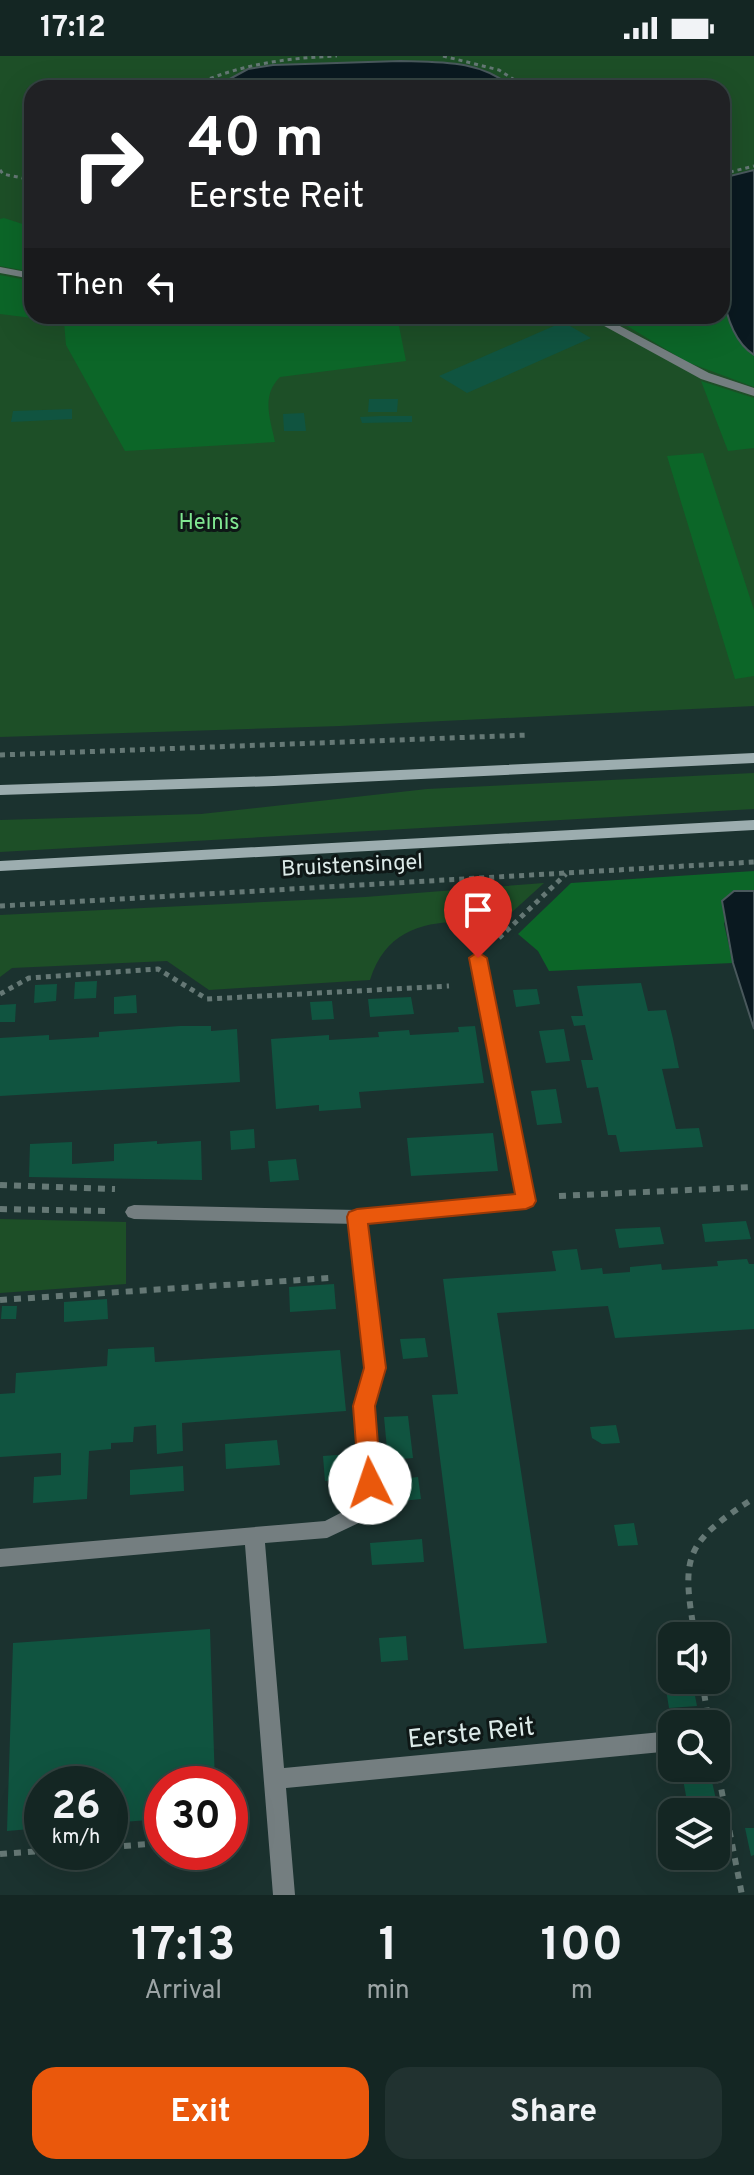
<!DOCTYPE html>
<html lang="en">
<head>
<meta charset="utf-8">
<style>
  :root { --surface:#142623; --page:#213230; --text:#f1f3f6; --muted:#9da5a6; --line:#334341; --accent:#ea580c }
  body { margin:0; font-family:Overpass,sans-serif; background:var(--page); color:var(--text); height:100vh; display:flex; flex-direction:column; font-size:30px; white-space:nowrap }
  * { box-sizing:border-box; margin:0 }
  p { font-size:26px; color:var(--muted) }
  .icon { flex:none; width:44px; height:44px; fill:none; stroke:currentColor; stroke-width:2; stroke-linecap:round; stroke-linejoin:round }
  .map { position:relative; height:1839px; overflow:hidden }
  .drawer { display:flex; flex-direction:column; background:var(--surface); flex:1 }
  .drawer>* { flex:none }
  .banner { position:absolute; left:24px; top:24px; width:706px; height:244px; border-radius:24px; box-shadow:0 8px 32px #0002,0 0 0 2px var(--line); background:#202124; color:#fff; overflow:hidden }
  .buttons { position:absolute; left:658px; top:1566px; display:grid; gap:16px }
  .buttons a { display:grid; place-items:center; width:72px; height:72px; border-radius:16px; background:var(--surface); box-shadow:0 8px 32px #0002,0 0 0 2px var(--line); font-size:40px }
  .speed { position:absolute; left:24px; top:1710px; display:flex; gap:16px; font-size:40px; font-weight:700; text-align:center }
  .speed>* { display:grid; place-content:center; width:104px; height:104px; border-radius:50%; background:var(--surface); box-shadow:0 8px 32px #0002,0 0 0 2px var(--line); line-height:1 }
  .speed small { font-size:20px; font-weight:400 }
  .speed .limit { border:12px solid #d22; background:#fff; color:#111 }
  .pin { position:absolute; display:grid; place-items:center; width:68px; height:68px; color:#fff; margin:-82px -34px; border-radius:50% 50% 50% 0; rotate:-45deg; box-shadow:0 0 8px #0007 }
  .pin .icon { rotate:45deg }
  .me { position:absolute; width:88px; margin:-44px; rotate:356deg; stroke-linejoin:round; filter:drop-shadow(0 0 6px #0008) }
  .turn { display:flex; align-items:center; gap:28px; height:168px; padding:0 32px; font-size:36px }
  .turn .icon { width:104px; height:104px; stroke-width:2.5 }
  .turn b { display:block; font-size:56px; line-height:68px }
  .then { display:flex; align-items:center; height:76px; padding:0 32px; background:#0003; gap:16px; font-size:30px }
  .eta { display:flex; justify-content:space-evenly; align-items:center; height:136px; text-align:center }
  .eta b { font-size:48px; font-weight:700; line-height:56px }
  .action { display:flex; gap:16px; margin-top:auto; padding:16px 32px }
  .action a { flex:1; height:92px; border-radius:24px; background:var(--accent); color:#fff; font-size:32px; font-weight:700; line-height:92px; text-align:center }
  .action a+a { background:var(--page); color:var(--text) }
  .status { display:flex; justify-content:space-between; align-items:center; height:56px; padding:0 40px; background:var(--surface); direction:ltr }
  .status svg { height:22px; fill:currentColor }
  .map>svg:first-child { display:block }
</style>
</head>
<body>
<div class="status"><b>17:12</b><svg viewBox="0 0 49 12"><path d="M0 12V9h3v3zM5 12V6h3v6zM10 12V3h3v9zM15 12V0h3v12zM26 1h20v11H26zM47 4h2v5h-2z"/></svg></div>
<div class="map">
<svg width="754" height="1839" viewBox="0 0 754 1839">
  <rect width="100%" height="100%" fill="#1b322f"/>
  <!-- green -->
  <path fill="#1d4f27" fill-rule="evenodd" d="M0 0H754V650L340 670 0 681ZM32 32H722V260H32Z
    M754 717V753L0 796V764L201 758 427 733Z
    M544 827 498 869C444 862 389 863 370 924L209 934 167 905 12 912 0 921V859L365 841Z
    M0 1163 126 1166V1228L0 1237Z"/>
  <!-- forest -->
  <path fill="#0c6628" d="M4 162 32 171V216L0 210V163Z
    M0 219 32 225V260H397L406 305 280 321C261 340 270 362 275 386L125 395 66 289 64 266 0 258Z
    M722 243 737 281 754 299V331L687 306 627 270 643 260H722Z
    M701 325 754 342V392L728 395Z
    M703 397 754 554V620L735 623 667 400Z
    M754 815V835H734L724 868 733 907 549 915 538 895 518 878 571 827Z"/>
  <!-- water -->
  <path fill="#0a1920" stroke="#49585c" stroke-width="2" d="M400 5C441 6 481 4 513 32H213L248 13 273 9Z
    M754 114V299C708 269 722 170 722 122Z
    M734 835H754V973L733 907 722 845Z"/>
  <!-- building -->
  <path fill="#105440" d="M563 266 591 282 467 337 439 320Z
    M369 343H398L397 356H368Z
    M72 353V363L11 366 13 355Z
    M304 357 306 375H284L283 358Z
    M380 360H412V366L362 367 360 361Z
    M97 925 96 942 74 943 75 926Z
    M641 927 648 955 666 954 673 983 679 1012 662 1013 676 1073 699 1072 703 1091 620 1096 616 1079H608L598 1031 587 1032 581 1004H593L585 969 574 970 571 960H583L577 930Z
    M57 928 56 945 34 947 35 929Z
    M537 933 540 948 516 951 513 934Z
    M136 939 137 957 114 958V941Z
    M411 941 414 958 370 961 368 943Z
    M332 945 334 963 312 964 310 946Z
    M16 948 15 966H0V949Z
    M180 970H211V975L237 973 240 1026 0 1040V982L49 979V984L99 981V976Z
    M475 970 484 1027 359 1036 361 1052 319 1055V1049L276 1053 271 983 329 979V984L379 981 378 976 409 974 410 979 459 976 458 971Z
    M564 973 570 1005 546 1007 539 975Z
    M556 1033 562 1067 537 1069 531 1035Z
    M254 1073 255 1092 231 1094 230 1075Z
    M493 1077 498 1115 411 1120 407 1082Z
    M157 1085V1088L201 1085 202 1124 29 1121 30 1088 72 1086V1108L114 1105V1088Z
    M296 1103 299 1124 270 1126 268 1105Z
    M746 1165 751 1183 705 1186 702 1168Z
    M660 1171 664 1188 619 1192 615 1173Z
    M577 1193 581 1214 602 1212 603 1218 630 1216V1211L661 1208 662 1214 718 1210 717 1205 747 1203 749 1208H754V1273L615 1282 608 1250 497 1257 547 1587 464 1593 432 1339 458 1338 443 1223 556 1215 552 1195Z
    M334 1228 336 1253 290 1256 289 1231Z
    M107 1243 108 1263 64 1266V1246Z
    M2 1250H17L16 1263H1Z
    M425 1282 428 1301 403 1303 400 1283Z
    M154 1291 155 1306 340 1294 346 1355 182 1367 183 1395 157 1398 156 1369 134 1371 133 1386 111 1387V1393L89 1395 87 1443 33 1447 34 1421 61 1419V1397L0 1401V1338L15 1337 16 1317 107 1310 108 1293Z
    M408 1360 413 1402 388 1404 384 1361Z
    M616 1369 620 1387 602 1388 592 1382 590 1371Z
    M277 1384 280 1409 226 1413 225 1388Z
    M350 1398 352 1422 325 1425 323 1400Z
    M183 1410 184 1435 130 1439V1414Z
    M418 1421 421 1443 392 1446 390 1424Z
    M634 1467 638 1489 618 1490 614 1469Z
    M422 1483 424 1506 372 1509 370 1487Z
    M210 1573 215 1728H162V1763L110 1767V1728H42V1772L7 1775 13 1587Z
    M406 1580 408 1604 381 1606 379 1582Z
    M672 1601V1624H692L697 1650 669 1652 661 1602Z
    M681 1712H709L717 1748 688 1751Z
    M745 1772H754V1799L751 1800Z"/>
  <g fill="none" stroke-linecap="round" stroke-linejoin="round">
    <!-- path-far2 -->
    <path stroke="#657875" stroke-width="3" stroke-dasharray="4 4" stroke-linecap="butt" d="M443 0 499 14 527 32
      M188 32C236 9 284 2 337 0
      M0 114 3 118 32 124
      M722 118 754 110"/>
    <!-- path-far1 -->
    <path stroke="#657875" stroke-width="5" stroke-dasharray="5 5" stroke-linecap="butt" d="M0 699 529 679
      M0 850 754 806
      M499 882 566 818
      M0 938 29 922 158 913 207 943 449 930"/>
    <!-- path -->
    <path stroke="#657875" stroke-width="6" stroke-dasharray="7 7" stroke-linecap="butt" d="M0 1129 115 1133
      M559 1140 754 1131
      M0 1153 105 1155
      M0 1244 330 1222
      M695 1580C681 1500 684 1487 754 1442
      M702 1624 709 1668
      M716 1706 742 1839
      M230 1783 245 1782
      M110 1791 162 1787
      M0 1798 42 1795"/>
    <!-- service -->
    <path fill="#747e80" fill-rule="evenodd" d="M134 1149 357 1154 363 1156 366 1161 363 1166 357 1168 134 1163 128 1161 125 1156 128 1151Z"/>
    <!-- minor -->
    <path fill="#747e80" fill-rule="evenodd" d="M0 211 32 217V223L0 217Z
      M586 260H601L709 317 754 332V340L701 323Z
      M478 897 486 902 535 1145 532 1150 526 1152 367 1167 384 1312 374 1350 380 1427 365 1464 327 1482 265 1487 284 1712 672 1675V1695L286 1732 295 1839H273L245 1489 0 1511V1493L325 1465 350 1452 360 1427 354 1350 366 1312 348 1161 351 1156 357 1154 516 1139 470 902Z"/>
    <!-- secondary -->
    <path fill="#9cadaf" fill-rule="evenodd" d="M754 697V707L274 730 0 739V729L274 720Z
      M754 764V774L0 815V805Z"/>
  </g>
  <!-- route -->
  <path fill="#ea580c" stroke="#983908" stroke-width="2" d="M478 896 487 902 536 1145 533 1150 526 1153 368 1168 386 1312 375 1350 381 1427 378 1434 370 1437 362 1434 359 1427 353 1350 364 1312 347 1161 349 1156 357 1153 515 1138 469 902Z"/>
  <g text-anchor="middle" stroke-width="6" stroke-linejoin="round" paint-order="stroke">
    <!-- park labels -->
    <g font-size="22" fill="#80e791" stroke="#0e1716">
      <text x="209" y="473">Heinis</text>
    </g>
    <!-- street labels -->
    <g font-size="22" fill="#dceae8" stroke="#0e1716">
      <text transform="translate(352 808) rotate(-3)" y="8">Bruistensingel</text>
    </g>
    <!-- near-street labels -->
    <g font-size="26" fill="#dceae8" stroke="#0e1716">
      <text transform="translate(471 1676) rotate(-6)" y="9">Eerste Reit</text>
    </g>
  </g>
</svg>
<div class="buttons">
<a><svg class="icon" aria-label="sound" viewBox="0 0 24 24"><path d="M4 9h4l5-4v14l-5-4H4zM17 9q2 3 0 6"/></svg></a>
<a><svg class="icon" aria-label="search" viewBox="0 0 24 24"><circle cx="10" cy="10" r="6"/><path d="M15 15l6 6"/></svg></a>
<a><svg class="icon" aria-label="layers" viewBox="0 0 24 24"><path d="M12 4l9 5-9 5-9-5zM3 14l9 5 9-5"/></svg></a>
</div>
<div class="speed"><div>26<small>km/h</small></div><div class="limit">30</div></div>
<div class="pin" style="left:478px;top:902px;background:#d93025"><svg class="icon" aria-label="arrive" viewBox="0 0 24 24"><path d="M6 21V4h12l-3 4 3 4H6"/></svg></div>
<svg class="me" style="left:370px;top:1427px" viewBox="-20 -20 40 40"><circle r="19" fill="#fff"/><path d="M0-13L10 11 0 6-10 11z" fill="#ea580c"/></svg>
<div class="banner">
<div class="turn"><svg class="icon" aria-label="right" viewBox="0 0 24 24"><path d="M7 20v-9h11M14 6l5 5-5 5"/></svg><div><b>40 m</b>Eerste Reit</div></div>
<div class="then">Then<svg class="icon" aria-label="left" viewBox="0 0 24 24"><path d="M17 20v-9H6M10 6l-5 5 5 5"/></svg></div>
</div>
</div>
<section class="drawer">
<div class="eta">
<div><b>17:13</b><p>Arrival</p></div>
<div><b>1</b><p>min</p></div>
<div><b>100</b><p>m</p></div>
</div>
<div class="action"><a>Exit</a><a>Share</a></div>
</section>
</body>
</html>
